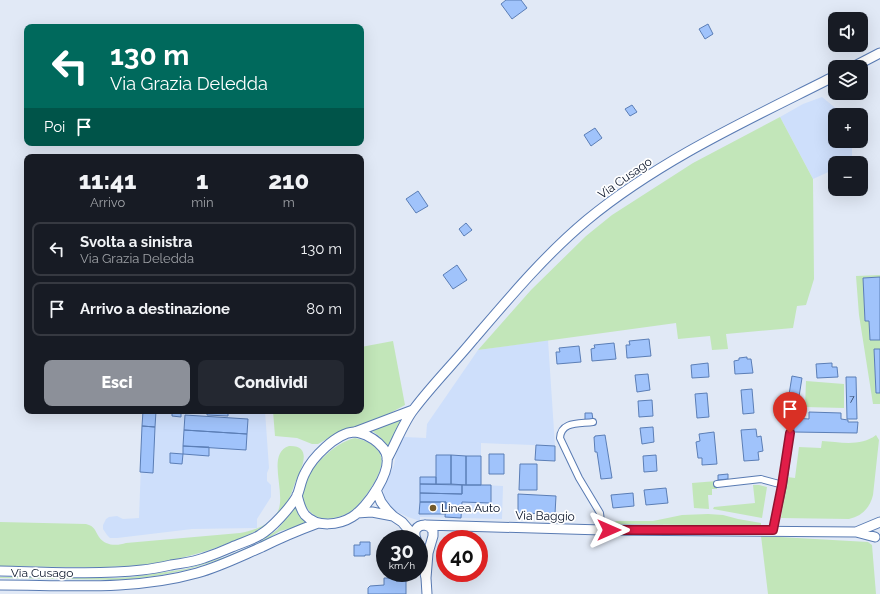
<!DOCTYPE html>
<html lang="it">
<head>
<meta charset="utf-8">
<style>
  :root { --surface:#171b24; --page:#242831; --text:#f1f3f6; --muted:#9ea1a6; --line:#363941; --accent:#8c9099 }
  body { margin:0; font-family:Raleway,sans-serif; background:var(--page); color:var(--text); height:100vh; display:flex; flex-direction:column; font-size:15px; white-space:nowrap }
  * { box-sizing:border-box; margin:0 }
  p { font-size:13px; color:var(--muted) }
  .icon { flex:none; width:22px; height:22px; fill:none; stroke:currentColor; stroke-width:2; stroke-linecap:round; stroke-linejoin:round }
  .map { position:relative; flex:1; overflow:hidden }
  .panel { position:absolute; left:24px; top:154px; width:340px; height:260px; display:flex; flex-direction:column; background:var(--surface); border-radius:8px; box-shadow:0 4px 16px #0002 }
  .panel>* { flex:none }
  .hud { position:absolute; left:24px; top:24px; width:340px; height:122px; border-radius:8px; box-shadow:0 4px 16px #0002; background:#00695c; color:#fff; overflow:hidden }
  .controls { position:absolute; left:828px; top:12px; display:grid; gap:8px }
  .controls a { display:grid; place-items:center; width:40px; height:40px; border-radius:8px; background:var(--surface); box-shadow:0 4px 16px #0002; font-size:20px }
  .speed { position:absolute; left:376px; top:530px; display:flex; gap:8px; font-size:20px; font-weight:700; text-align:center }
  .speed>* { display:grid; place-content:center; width:52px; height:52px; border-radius:50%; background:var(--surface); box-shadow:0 4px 16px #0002; line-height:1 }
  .speed small { font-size:10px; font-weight:400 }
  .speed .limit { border:6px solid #d22; background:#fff; color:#111 }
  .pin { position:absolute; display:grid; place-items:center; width:34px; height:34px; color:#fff; margin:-41px -17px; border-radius:50% 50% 50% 0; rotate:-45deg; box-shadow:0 0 4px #0007 }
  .pin .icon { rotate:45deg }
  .me { position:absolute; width:44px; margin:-22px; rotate:90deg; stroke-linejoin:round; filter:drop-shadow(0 0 3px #0008) }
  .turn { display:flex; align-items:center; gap:14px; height:84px; padding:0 20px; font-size:18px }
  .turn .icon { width:52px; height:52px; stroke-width:2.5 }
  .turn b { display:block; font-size:28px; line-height:34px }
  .then { display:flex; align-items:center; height:38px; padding:0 20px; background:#0003; gap:8px; font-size:15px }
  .eta { display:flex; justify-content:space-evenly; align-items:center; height:68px; text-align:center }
  .eta b { font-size:24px; font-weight:800; line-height:28px }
  .primary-button { display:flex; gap:8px; margin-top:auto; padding:8px 20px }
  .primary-button a { flex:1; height:46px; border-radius:8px; background:var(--accent); color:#fff; font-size:16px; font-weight:800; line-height:46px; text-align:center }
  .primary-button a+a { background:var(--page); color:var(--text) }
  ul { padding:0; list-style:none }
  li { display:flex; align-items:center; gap:12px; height:54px; margin:0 8px 6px; padding:0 12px; border:2px solid var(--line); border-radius:8px }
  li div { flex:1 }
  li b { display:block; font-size:15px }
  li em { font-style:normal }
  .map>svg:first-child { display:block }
</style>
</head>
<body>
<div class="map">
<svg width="880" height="594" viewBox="0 0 880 594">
  <rect width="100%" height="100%" fill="#e1e9f6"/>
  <!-- built -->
  <path fill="#cedffb" d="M822 97 844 115H835V141H852V161L848 163H835V169L813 179 780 117 803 104Z
    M548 340 555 446 481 443V485L503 486 502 519 420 517V521L408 517 391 509 385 501 383 489 394 465 398 445 404 437 426 438 427 424 478 350Z
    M143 411H265L269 468 267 473V481L271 485V497L257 519V528L192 529 117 538H110L107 535 103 529V525L106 519 109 517 117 516 123 519 139 518Z"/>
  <!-- green -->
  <path fill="#c2e6b9" d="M780 117 813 179 814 279 806 305 797 306 793 328 726 334 728 349 712 350 710 336 678 339 676 323 478 350 531 290 586 236 612 215 693 163Z
    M880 275V277L863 278 865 321H869L870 340H880V349H874L876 393H880V404H873L859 315 856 276Z
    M393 341 405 405 381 418 339 432 318 444H312L297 438 275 436 273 411H361V347Z
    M806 381 844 384V408L805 407Z
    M404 416 389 447 379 436 372 431Z
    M876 435 879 440 873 495C870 508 862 516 849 519L781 518 787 477 795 478 799 447 821 448 822 441C839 442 861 447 876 435Z
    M355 438C365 440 377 445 381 456 386 471 362 504 350 512 341 517 327 521 318 517 312 515 308 510 305 505 294 479 332 443 355 438Z
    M289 446C314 445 301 470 295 483 291 495 286 508 276 517 262 530 246 536 229 543 203 553 177 560 149 564 135 566 121 566 107 567 71 568 36 566 0 566V522L86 524C95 526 95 531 99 537 105 546 117 546 126 543L240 533C254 530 269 526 277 513 288 495 265 454 289 446Z
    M717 481V489H712V495H708L709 509 694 508 692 483Z
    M753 485H759L767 487 762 518 713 509 714 507 755 503Z
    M294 507H296L298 514 306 522V524L280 531 259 544 225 558 186 570 161 575 125 580 0 578V577L115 578 132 577 186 569 225 557 258 543 277 530 289 515Z
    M708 514 723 515 738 519 761 523V526L612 524 616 521H653L682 515Z
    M761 536 868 542 872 545 876 594H768Z"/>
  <!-- building -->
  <path fill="#a0c3fb" stroke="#5b7eb6" d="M506 0H521L527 8 512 19 501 4Z
    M708 24 713 34 705 39 699 29Z
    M632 105 637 112 630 116 625 109Z
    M595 128 602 138 591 146 584 135Z
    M418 191 428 206 416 213 406 199Z
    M466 223 472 230 464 236 459 229Z
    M457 265 467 280 453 289 443 275Z
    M880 277V340H870L869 321H865L863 278Z
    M649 339 651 356 627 358 626 345H630L629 341Z
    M614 343 616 359 592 361 591 349 595 348 594 345Z
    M579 346 581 362 557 364 556 352H560L559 348Z
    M874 349H880V393H876Z
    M747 357V359H751L753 373 735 374 734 361 739 360V358Z
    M708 363 709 377 692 378 691 365Z
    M832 363V367H837L838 377 817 378 816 364Z
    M648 374 650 390 637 392 635 375Z
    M792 376 802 378 796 415 786 413Z
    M846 377H856L857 419H847Z
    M752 389 754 413 743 414 741 390Z
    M707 393 709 417 697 418 695 394Z
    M652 400 653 416 639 417 638 401Z
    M143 411H156L155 427 142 426Z
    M172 411H181V417L172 416Z
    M207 411H228V416L207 415Z
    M809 412 841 413V419L848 420V422H858L857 433 794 432V418L809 419Z
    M585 413H592L593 420H585Z
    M185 415 248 419 247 434 184 430Z
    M142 426 155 427 153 473 140 472Z
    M653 427 654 442 642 444 640 428Z
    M756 429 757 437 761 436 763 451 758 452 759 460 744 461 741 430Z
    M184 430 247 434 246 450 183 446Z
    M714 432 717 464 702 465V458H698L696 442 700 441 699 434Z
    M605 435 612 478 601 479 597 452H595L594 437H595V436Z
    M536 445 555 446V461L535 460Z
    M183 446 209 447V456L183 454Z
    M170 453 183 454 182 464 170 463Z
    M489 454H504V474H489Z
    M436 455H451V484H436Z
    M451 455 466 456V485L451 484Z
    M656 455 657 471 644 472 643 456Z
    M466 456H481V485H466Z
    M520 464H537V490H519Z
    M728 474V479L718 480V475Z
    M420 477H436V484H420Z
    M420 484 462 485V494L420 493Z
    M462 485H491V503L462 502 461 518 445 517 446 502H420V493L462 494Z
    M666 488 668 503 646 505 644 490Z
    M633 493 634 506 613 508 611 495Z
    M518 494 556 496 555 514 518 513Z
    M420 502H446V514H419Z
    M360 542H370V555H365V556H354V545H360Z
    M384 578H396V581H406V594H368V588L370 586 384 585Z"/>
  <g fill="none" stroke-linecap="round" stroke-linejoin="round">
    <!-- street casing -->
    <g stroke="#597bb3" stroke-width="8">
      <path id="street" d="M593 422C580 424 561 421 560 438L579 478 600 513 602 530
        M717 484 761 479 783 485
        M773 531 783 485 790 433"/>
    </g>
    <!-- secondary casing -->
    <g stroke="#597bb3" stroke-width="11">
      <path id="secondary" d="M853 67 880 53
        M355 432 413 410
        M387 459C395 445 404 421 414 409 432 385 454 363 473 340 509 298 545 255 587 220 661 159 750 119 835 76
        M376 490 381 502 387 510 393 516 402 522 414 536
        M357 513 372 512 393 516
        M425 525 430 527 433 531V536L428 553 426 578
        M856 532 880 522
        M416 539C413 532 416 525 425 525L602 530 856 532 875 537
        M419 545 426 578 427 594
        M0 571C46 572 96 575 142 570 152 569 162 567 171 565 182 563 194 562 204 558 213 555 223 551 232 547 241 543 252 540 260 535 272 528 290 508 297 496 300 489 301 480 305 473 312 458 336 433 354 432 358 432 363 434 366 435 374 439 382 444 386 453 393 471 367 508 352 517 339 525 317 528 305 515 300 509 299 502 297 495
        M0 585C66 585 133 591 197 573 219 567 241 556 262 547 280 538 299 530 318 523"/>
    </g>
    <!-- street -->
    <use href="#street" stroke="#fff" stroke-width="6"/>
    <!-- secondary -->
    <use href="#secondary" stroke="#fff" stroke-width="9"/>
  </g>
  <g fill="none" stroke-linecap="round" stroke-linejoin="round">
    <!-- route casing -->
    <g stroke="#92132f" stroke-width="10">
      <path id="route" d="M609 530H773L782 485 790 433"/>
    </g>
    <!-- route -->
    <use href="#route" stroke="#e11d48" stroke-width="7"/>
  </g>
  <!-- markers -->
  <circle fill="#73592a" stroke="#fff" stroke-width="1.5" cx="433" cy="508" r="4"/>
  <g text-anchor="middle" stroke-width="3.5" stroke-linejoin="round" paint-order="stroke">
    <!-- number labels -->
    <g font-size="10" fill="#2b3c5a">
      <text x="852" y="402">7</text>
    </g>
    <!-- street labels -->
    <g font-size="12" fill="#040f25" stroke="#fff">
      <text transform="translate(625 178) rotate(-35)" y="4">Via Cusago</text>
      <text transform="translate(545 516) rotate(1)" y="4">Via Baggio</text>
      <text x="42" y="577">Via Cusago</text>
    </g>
    <!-- poi labels -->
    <g font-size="12" fill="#040f25" stroke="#fff" text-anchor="start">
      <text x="441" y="512">Linea Auto</text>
    </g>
  </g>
</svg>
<div class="controls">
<a><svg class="icon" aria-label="sound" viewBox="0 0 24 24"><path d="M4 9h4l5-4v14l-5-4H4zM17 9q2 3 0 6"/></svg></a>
<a><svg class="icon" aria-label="layers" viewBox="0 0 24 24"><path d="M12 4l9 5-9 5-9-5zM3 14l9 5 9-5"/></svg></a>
<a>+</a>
<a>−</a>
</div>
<div class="speed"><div>30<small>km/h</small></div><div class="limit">40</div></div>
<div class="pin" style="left:790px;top:433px;background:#d93025"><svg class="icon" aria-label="arrive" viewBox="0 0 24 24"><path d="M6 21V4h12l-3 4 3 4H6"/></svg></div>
<svg class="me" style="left:609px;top:530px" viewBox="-20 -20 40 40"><path d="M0-17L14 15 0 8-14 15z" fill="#e11d48" stroke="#fff" stroke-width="4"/></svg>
<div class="hud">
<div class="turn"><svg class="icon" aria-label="left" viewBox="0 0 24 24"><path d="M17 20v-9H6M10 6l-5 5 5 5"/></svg><div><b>130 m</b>Via Grazia Deledda</div></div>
<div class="then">Poi<svg class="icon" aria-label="arrive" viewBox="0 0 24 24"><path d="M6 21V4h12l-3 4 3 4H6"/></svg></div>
</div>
<section class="panel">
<div class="eta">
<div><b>11:41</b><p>Arrivo</p></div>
<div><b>1</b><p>min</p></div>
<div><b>210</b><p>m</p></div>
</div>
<ul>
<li><svg class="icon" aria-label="left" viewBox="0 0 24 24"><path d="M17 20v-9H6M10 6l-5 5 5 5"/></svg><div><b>Svolta a sinistra</b><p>Via Grazia Deledda</p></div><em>130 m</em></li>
<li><svg class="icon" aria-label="arrive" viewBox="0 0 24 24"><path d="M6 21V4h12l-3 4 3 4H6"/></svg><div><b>Arrivo a destinazione</b></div><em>80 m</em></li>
</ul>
<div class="primary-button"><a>Esci</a><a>Condividi</a></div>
</section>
</div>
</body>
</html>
